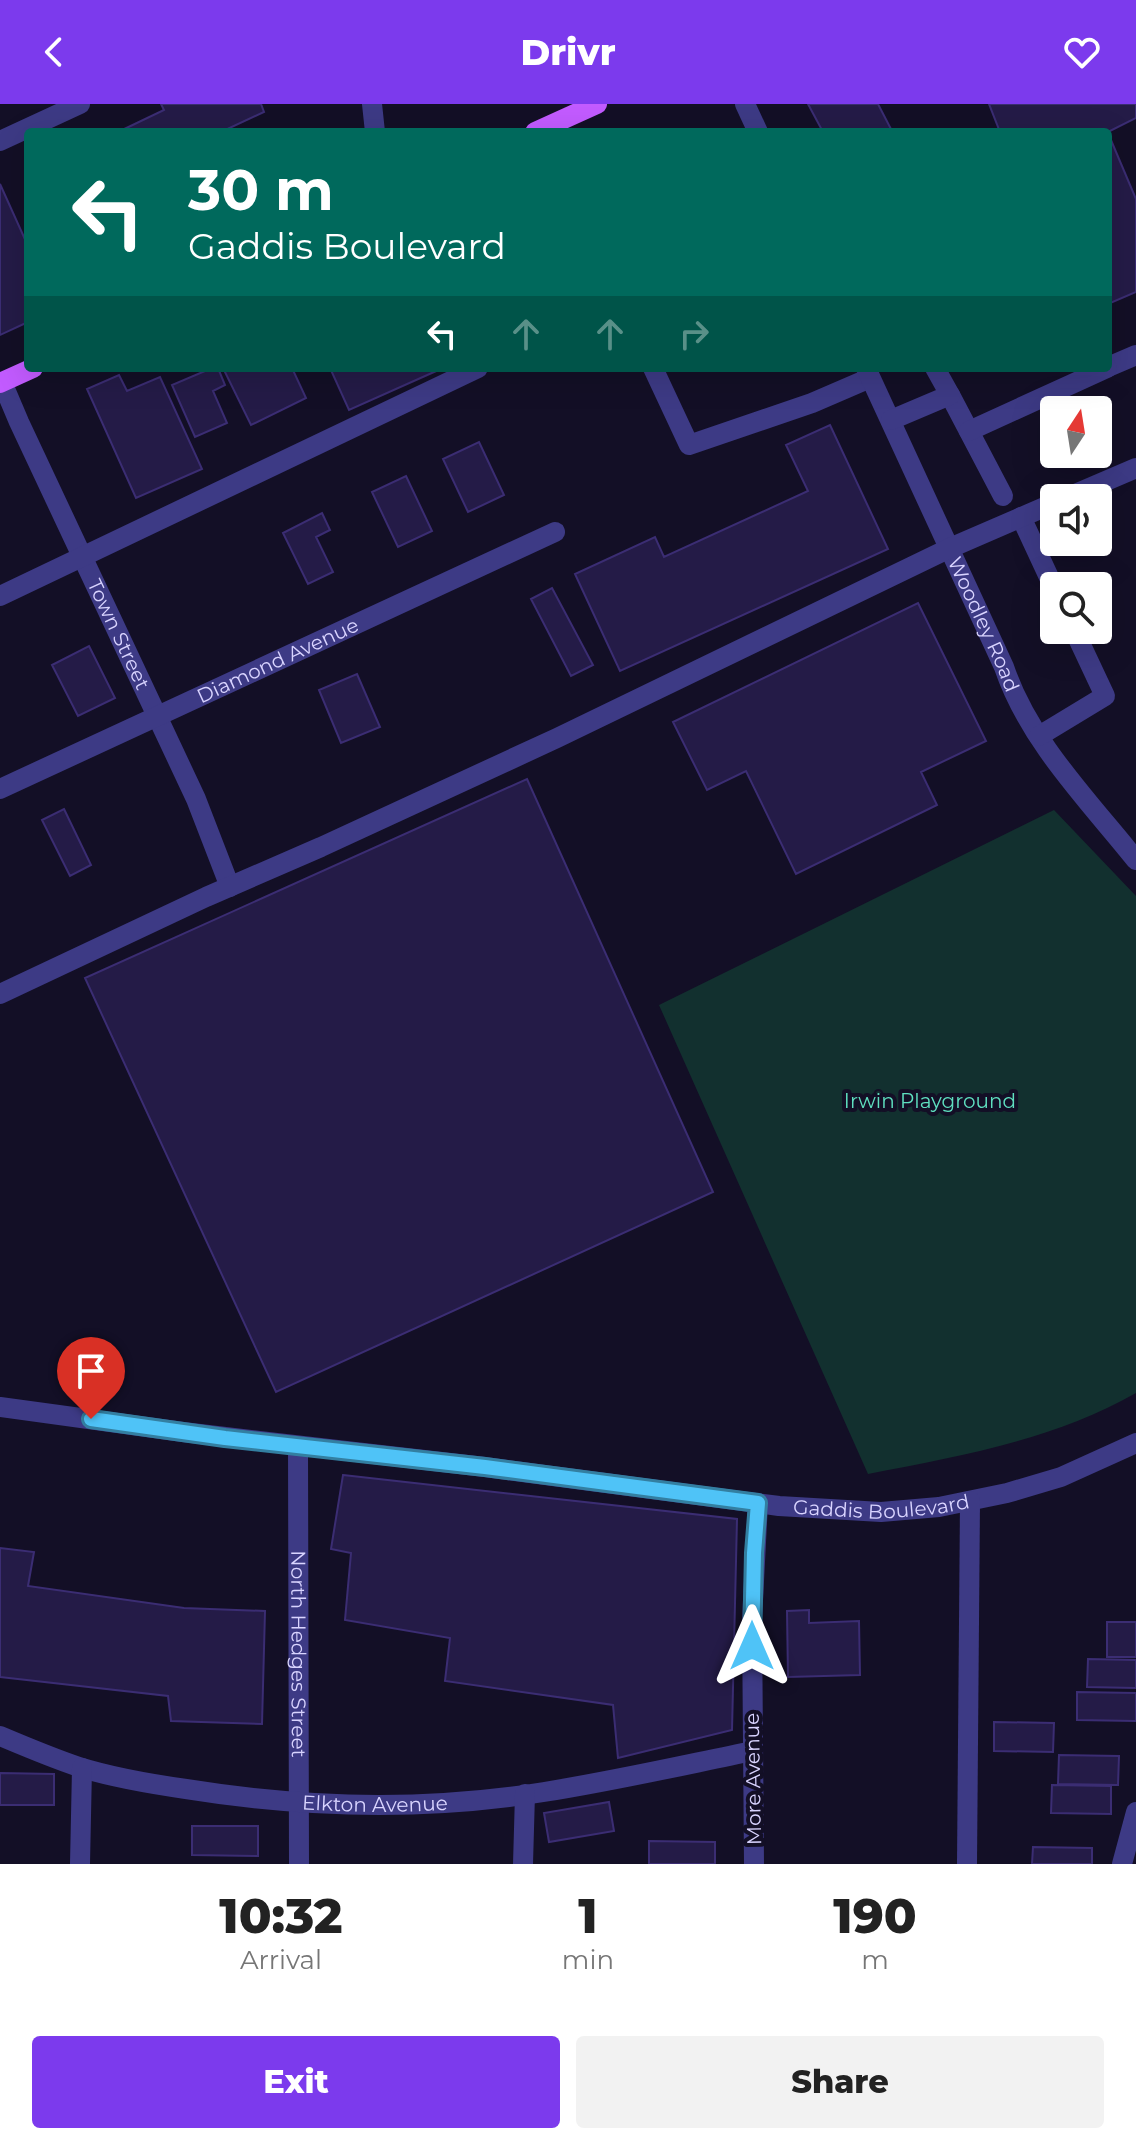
<!DOCTYPE html>
<html lang="en">
<head>
<meta charset="utf-8">
<style>
  :root { --surface:#fff; --page:#f2f2f2; --text:#222; --muted:#767676; --accent:#7c3aed }
  body { margin:0; font-family:Montserrat,sans-serif; background:var(--page); color:var(--text); height:100vh; display:flex; flex-direction:column; font-size:30px; white-space:nowrap }
  * { box-sizing:border-box; margin:0 }
  p { font-size:26px; color:var(--muted) }
  .icon { flex:none; width:44px; height:44px; fill:none; stroke:currentColor; stroke-width:2; stroke-linecap:round; stroke-linejoin:round }
  .map { position:relative; height:1760px; overflow:hidden }
  .sheet { display:flex; flex-direction:column; background:var(--surface); flex:1 }
  .sheet>* { flex:none }
  .banner { position:absolute; left:24px; top:24px; width:1088px; height:244px; border-radius:8px; box-shadow:0 8px 32px #0002; background:#00695c; color:#fff; overflow:hidden }
  .needle { width:52px; rotate:12deg }
  .tools { position:absolute; left:1040px; top:292px; display:grid; gap:16px }
  .tools a { display:grid; place-items:center; width:72px; height:72px; border-radius:8px; background:var(--surface); box-shadow:0 8px 32px #0002; font-size:40px }
  .pin { position:absolute; display:grid; place-items:center; width:68px; height:68px; color:#fff; margin:-82px -34px; border-radius:50% 50% 50% 0; rotate:-45deg; box-shadow:0 0 8px #0007 }
  .pin .icon { rotate:45deg }
  .me { position:absolute; width:88px; margin:-44px; rotate:0deg; stroke-linejoin:round; filter:drop-shadow(0 0 6px #0008) }
  .turn { display:flex; align-items:center; gap:28px; height:168px; padding:0 32px; font-size:36px }
  .turn .icon { width:104px; height:104px; stroke-width:2.5 }
  .turn b { display:block; font-size:56px; line-height:68px }
  .lanes { display:flex; align-items:center; height:76px; padding:0 32px; background:#0003; justify-content:center; gap:40px; direction:ltr }
  .lanes .off { opacity:.35 }
  .eta { display:flex; justify-content:space-evenly; align-items:center; height:136px; text-align:center }
  .eta b { font-size:48px; font-weight:800; line-height:56px }
  .primary-button { display:flex; gap:16px; margin-top:auto; padding:16px 32px }
  .primary-button a { flex:1; height:92px; border-radius:8px; background:var(--accent); color:#fff; font-size:32px; font-weight:800; line-height:92px; text-align:center }
  .primary-button a+a { background:var(--page); color:var(--text) }
  header { display:flex; justify-content:space-between; align-items:center; height:104px; padding:0 32px; background:var(--accent); color:#fff; font-size:36px; font-weight:800 }
  .map>svg:first-child { display:block }
</style>
</head>
<body>
<header><svg class="icon" aria-label="back" viewBox="0 0 24 24"><path d="M15 5l-7 7 7 7"/></svg>Drivr<svg class="icon" aria-label="heart" viewBox="0 0 24 24"><path d="M12 20l-8-8c-3-5 5-10 8-4 3-6 11-1 8 4z"/></svg></header>
<div class="map">
<svg width="1136" height="1760" viewBox="0 0 1136 1760">
  <rect width="100%" height="100%" fill="#130f26"/>
  <!-- green -->
  <path fill="#12302f" d="M1054 706 1136 792V1289C1054 1336 960 1352 868 1370L659 901Z"/>
  <!-- building -->
  <path fill="#241b47" stroke="#3b2d73" stroke-width="2" d="M161 0H261L264 8 221 28H118L164 6Z
    M808 0H878L892 27 823 28Z
    M989 0H1136V14L1108 28H1000Z
    M1108 29 1136 95V188L1108 200Z
    M0 80 28 142V218L0 231Z
    M212 264H218L225 281 213 287 227 319 195 333 172 281Z
    M223 264H292L306 294 251 321Z
    M330 264H443L349 306Z
    M119 271 127 287 160 273 202 365 136 394 87 285Z
    M830 321 888 445 620 567 575 470 655 433 664 453 808 387 786 341Z
    M479 338 504 391 468 408 443 355Z
    M406 372 432 427 398 443 372 388Z
    M322 409 330 426 316 433 333 468 308 480 283 429Z
    M552 484 593 561 571 572 531 495Z
    M918 499 986 637 921 668 937 701 796 770 746 667 707 686 673 618Z
    M89 542 115 594 78 612 52 561Z
    M357 570 380 623 341 639 319 586Z
    M527 675 713 1088 276 1288 85 874Z
    M64 705 91 761 70 772 42 716Z
    M343 1371 737 1415 732 1626 618 1654 613 1601 445 1577 450 1534 345 1516 351 1449 331 1445Z
    M0 1444 34 1448 28 1482 184 1504 265 1507 262 1620 171 1617 168 1592 0 1573Z
    M809 1506V1519L859 1517 860 1571 788 1573 787 1507Z
    M1107 1518H1136V1553H1107Z
    M1088 1555 1136 1556V1584L1087 1583Z
    M1077 1588 1136 1589V1617L1077 1616Z
    M994 1618 1054 1619 1053 1648 994 1647Z
    M1059 1651 1119 1652 1118 1681 1058 1680Z
    M0 1669 54 1670V1701H0Z
    M1052 1681 1111 1682V1710L1051 1709Z
    M609 1698 614 1727 549 1738 544 1709Z
    M192 1722H258V1752L192 1751Z
    M649 1737 715 1738V1760H649Z
    M1033 1743 1092 1744V1760H1032Z"/>
  <g fill="none" stroke-linecap="round" stroke-linejoin="round">
    <!-- minor -->
    <g stroke="#3d3a85" stroke-width="20">
      <path d="M372 0 375 28"/>
      <path d="M745 0 758 28"/>
      <path d="M0 37 80 0"/>
      <path d="M1108 263 1136 251"/>
      <path d="M653 264 689 341 812 299 870 274"/>
      <path id="s1" d="M866 264 1004 563C1029 637 1088 696 1136 756"/>
      <path id="s2" d="M2 278 19 318 196 695 230 783"/>
      <path d="M950 291 1003 392"/>
      <path d="M891 316 950 291 935 264"/>
      <path d="M969 327 1107 264"/>
      <path d="M1066 394 1136 364"/>
      <path d="M1021 413 1054 484"/>
      <path d="M0 492 478 264"/>
      <path d="M1039 632 1105 592 1074 526"/>
      <path id="s3" d="M0 685 555 428"/>
      <path d="M0 890 206 793 321 743 557 634 950 444 1054 399"/>
      <path id="s4" d="M0 1303 183 1328 485 1363 779 1402 881 1408 939 1403 1007 1389 1061 1373 1136 1339"/>
      <path id="s5" d="M298 1342 299 1760"/>
      <path id="s6" d="M0 1632C26 1643 52 1654 79 1663 114 1674 151 1680 186 1685 304 1704 426 1707 544 1688 614 1677 684 1661 753 1647"/>
      <path d="M80 1760 82 1664"/>
      <path d="M523 1760 525 1690"/>
      <path d="M754 1760 752 1516 758 1399"/>
      <path d="M967 1760 970 1397"/>
      <path d="M1122 1760 1136 1708"/>
    </g>
    <!-- major -->
    <path stroke="#c25bff" stroke-width="20" d="M535 28 597 0
      M0 279 33 264"/>
  </g>
  <g fill="none" stroke-linecap="round" stroke-linejoin="round">
    <!-- route casing -->
    <g stroke="#337fa1" stroke-width="20">
      <path id="route" d="M91 1315 225 1334 485 1363 758 1399 754 1449 752 1542"/>
    </g>
    <!-- route -->
    <use href="#route" stroke="#4fc3f7" stroke-width="14"/>
  </g>
  <g text-anchor="middle" stroke-width="8" stroke-linejoin="round" paint-order="stroke">
    <!-- street labels -->
    <g font-size="20" fill="#d9d4ff" stroke="#130f26">
      <text dy="7" stroke="none"><textPath href="#s1" startOffset="282">Woodley Road</textPath></text>
      <text dy="7" stroke="none"><textPath href="#s2" startOffset="278">Town Street</textPath></text>
      <text dy="7" stroke="none"><textPath href="#s3" startOffset="306">Diamond Avenue</textPath></text>
      <text dy="7" stroke="none"><textPath href="#s4" startOffset="888">Gaddis Boulevard</textPath></text>
      <text dy="7" stroke="none"><textPath href="#s5" startOffset="208">North Hedges Street</textPath></text>
      <text transform="translate(753 1675) rotate(-91)" y="7">More Avenue</text>
      <text dy="7" stroke="none"><textPath href="#s6" startOffset="384">Elkton Avenue</textPath></text>
    </g>
    <!-- park labels -->
    <g font-size="20" fill="#5fe0c0" stroke="#130f26">
      <text x="930" y="1004">Irwin Playground</text>
    </g>
  </g>
</svg>
<div class="tools">
<a><svg class="needle" viewBox="-14 -14 28 28"><path d="M0-13l5 13h-10z" fill="#e53935"/><path d="M0 13l5-13h-10z" fill="#767676"/></svg></a>
<a><svg class="icon" aria-label="sound" viewBox="0 0 24 24"><path d="M4 9h4l5-4v14l-5-4H4zM17 9q2 3 0 6"/></svg></a>
<a><svg class="icon" aria-label="search" viewBox="0 0 24 24"><circle cx="10" cy="10" r="6"/><path d="M15 15l6 6"/></svg></a>
</div>
<div class="pin" style="left:91px;top:1315px;background:#d93025"><svg class="icon" aria-label="arrive" viewBox="0 0 24 24"><path d="M6 21V4h12l-3 4 3 4H6"/></svg></div>
<svg class="me" style="left:752px;top:1542px" viewBox="-20 -20 40 40"><path d="M0-17L14 15 0 8-14 15z" fill="#4fc3f7" stroke="#fff" stroke-width="4"/></svg>
<div class="banner">
<div class="turn"><svg class="icon" aria-label="left" viewBox="0 0 24 24"><path d="M17 20v-9H6M10 6l-5 5 5 5"/></svg><div><b>30 m</b>Gaddis Boulevard</div></div>
<div class="lanes"><svg class="icon" aria-label="left" viewBox="0 0 24 24"><path d="M17 20v-9H6M10 6l-5 5 5 5"/></svg><svg class="icon off" aria-label="ahead" viewBox="0 0 24 24"><path d="M12 20V5M6 11l6-6 6 6"/></svg><svg class="icon off" aria-label="ahead" viewBox="0 0 24 24"><path d="M12 20V5M6 11l6-6 6 6"/></svg><svg class="icon off" aria-label="right" viewBox="0 0 24 24"><path d="M7 20v-9h11M14 6l5 5-5 5"/></svg></div>
</div>
</div>
<section class="sheet">
<div class="eta">
<div><b>10:32</b><p>Arrival</p></div>
<div><b>1</b><p>min</p></div>
<div><b>190</b><p>m</p></div>
</div>
<div class="primary-button"><a>Exit</a><a>Share</a></div>
</section>
</body>
</html>
